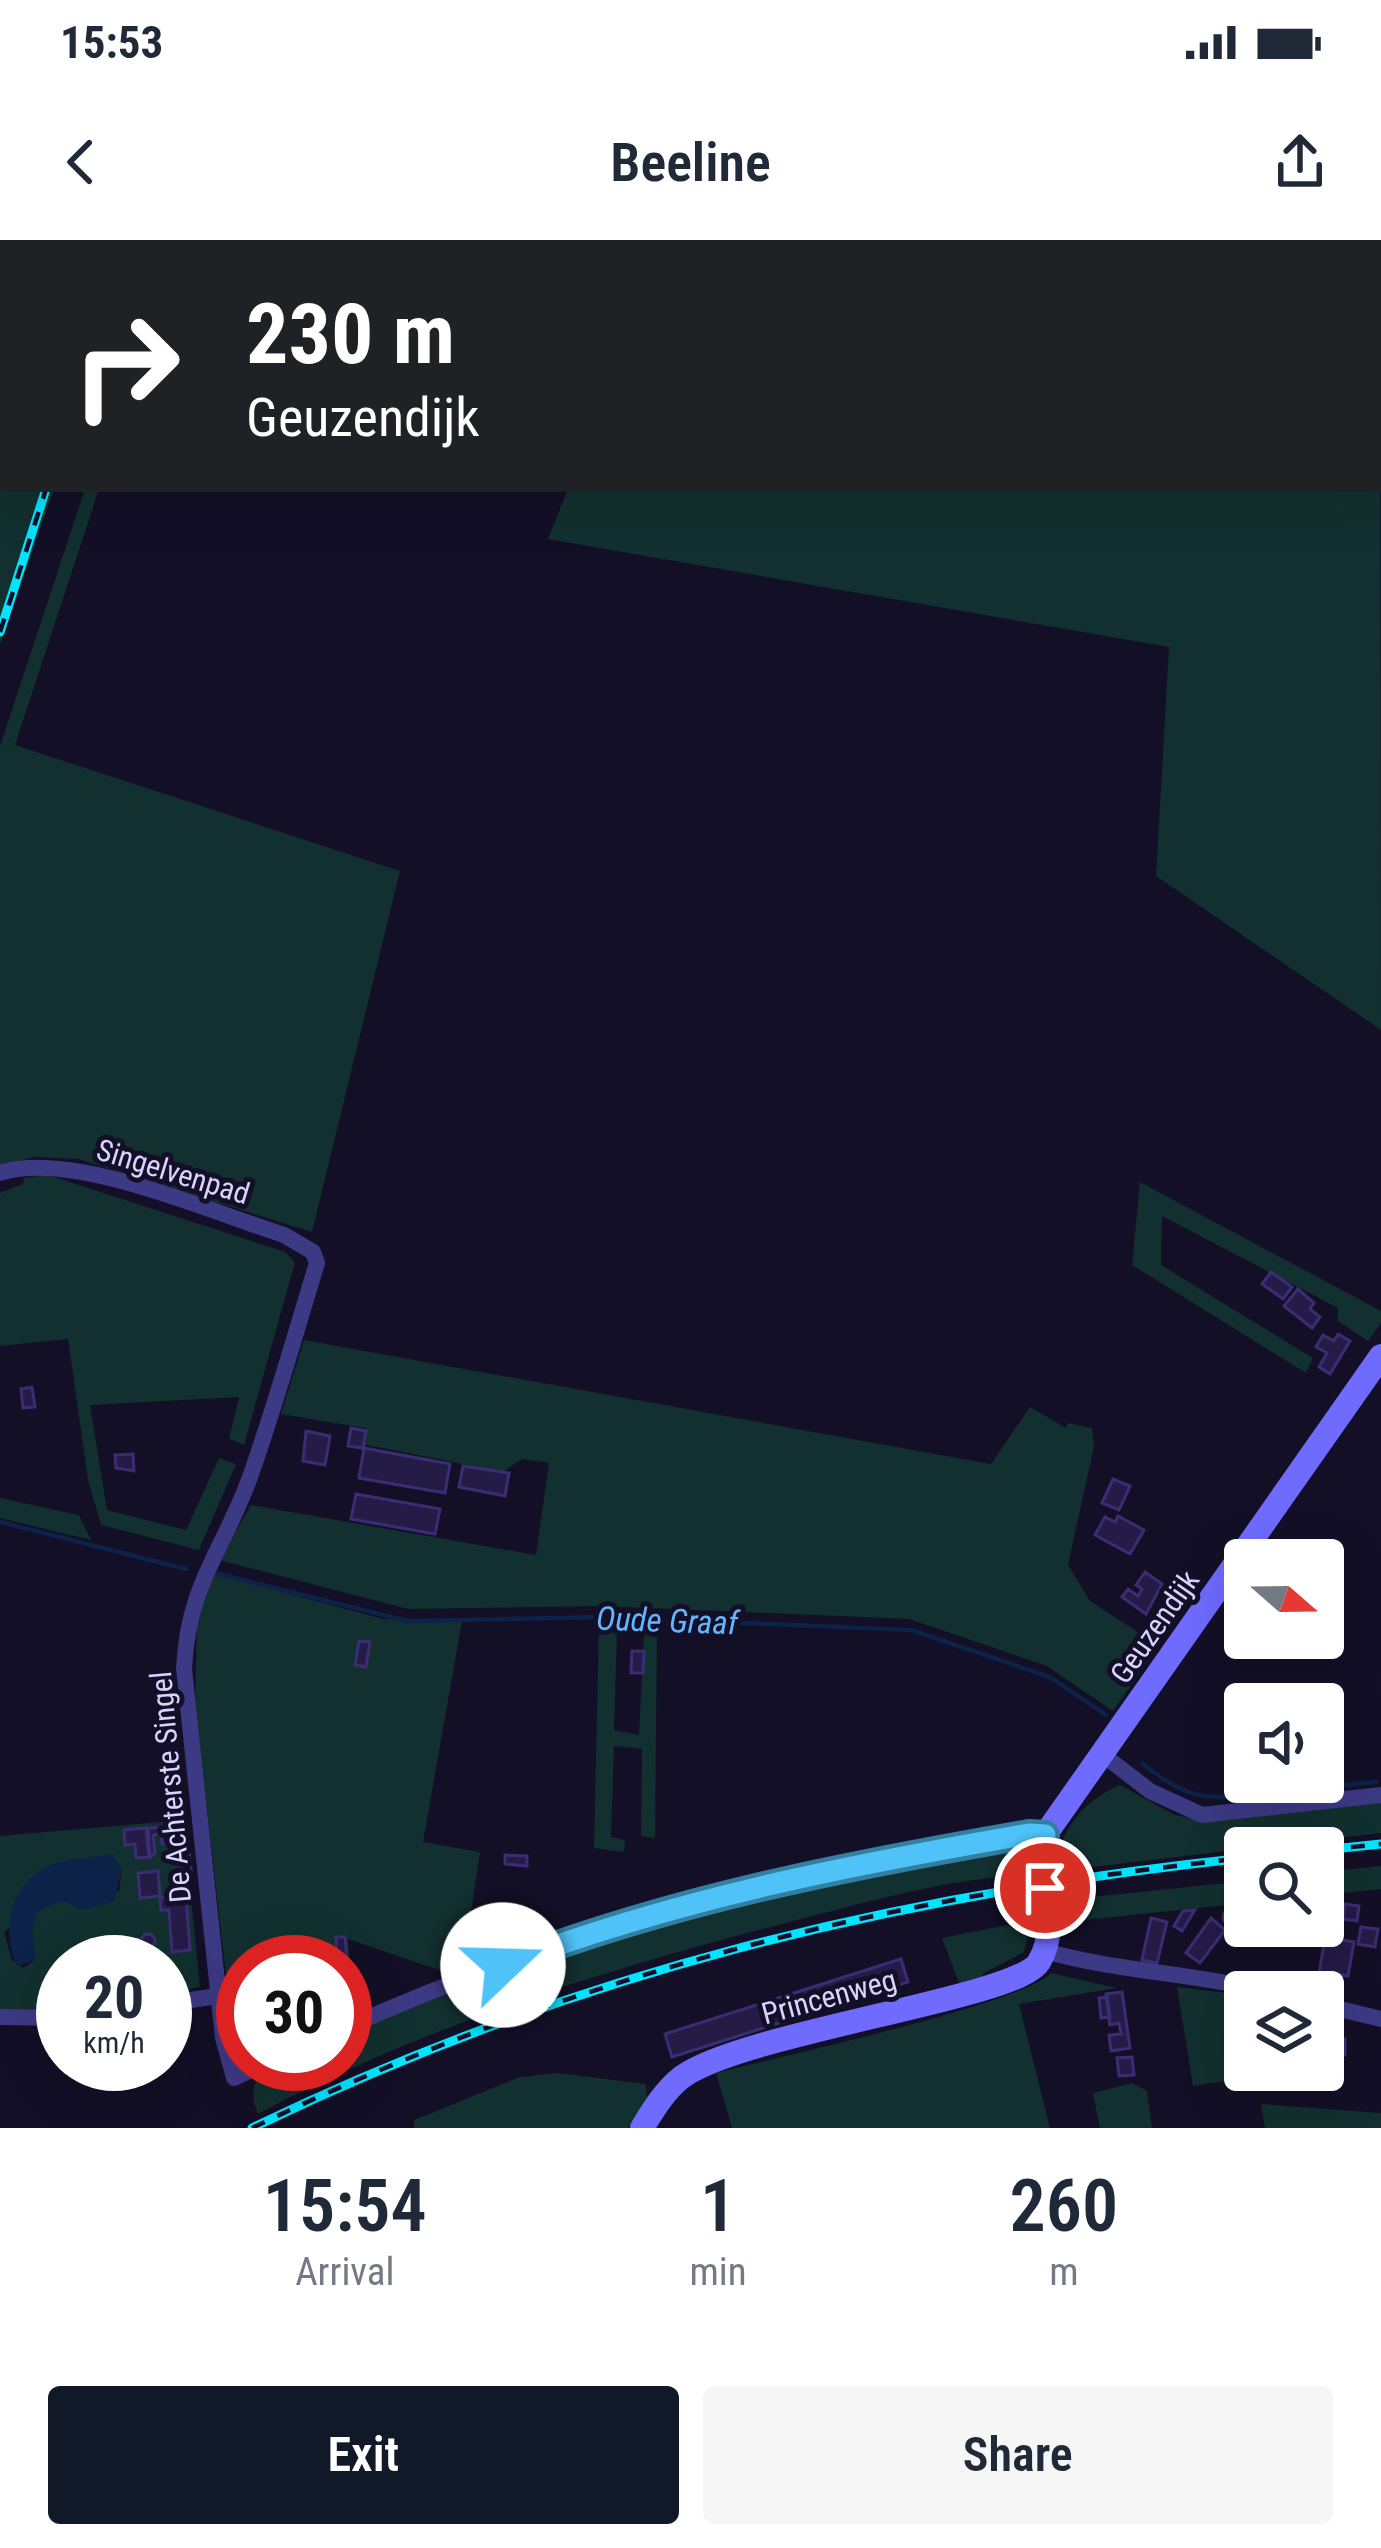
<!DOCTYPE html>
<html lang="en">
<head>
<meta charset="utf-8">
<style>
  :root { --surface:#fff; --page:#f6f6f7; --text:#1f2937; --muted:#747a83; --accent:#111827 }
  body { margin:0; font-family:"Roboto Condensed",sans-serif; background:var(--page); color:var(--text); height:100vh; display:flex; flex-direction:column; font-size:45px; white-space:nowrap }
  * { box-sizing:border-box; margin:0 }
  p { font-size:39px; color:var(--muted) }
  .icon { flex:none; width:66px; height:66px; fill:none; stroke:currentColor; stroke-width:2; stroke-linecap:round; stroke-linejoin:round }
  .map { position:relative; height:1888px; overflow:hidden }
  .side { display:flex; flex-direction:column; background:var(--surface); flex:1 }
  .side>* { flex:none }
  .hud { position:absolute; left:0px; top:0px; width:1383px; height:252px; box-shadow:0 12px 48px #0002; background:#202124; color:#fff; overflow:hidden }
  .needle { width:78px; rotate:110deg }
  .buttons { position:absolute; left:1224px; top:1299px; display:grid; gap:24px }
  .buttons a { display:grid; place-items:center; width:120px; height:120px; border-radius:12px; background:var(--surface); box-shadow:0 12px 48px #0002; font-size:60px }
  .speed { position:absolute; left:36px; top:1695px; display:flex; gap:24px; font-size:60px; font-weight:700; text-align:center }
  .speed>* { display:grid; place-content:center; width:156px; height:156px; border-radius:50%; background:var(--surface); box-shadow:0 12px 48px #0002; line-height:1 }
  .speed small { font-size:30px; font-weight:400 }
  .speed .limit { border:18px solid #d22; background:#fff; color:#111 }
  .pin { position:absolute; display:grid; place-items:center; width:102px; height:102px; color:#fff; margin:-51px; border:6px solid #fff; border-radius:50%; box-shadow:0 3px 12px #0007 }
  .me { position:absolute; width:132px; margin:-66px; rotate:69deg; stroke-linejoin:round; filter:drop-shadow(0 0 9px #0008) }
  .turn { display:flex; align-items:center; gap:42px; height:252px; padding:0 48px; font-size:54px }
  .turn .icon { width:156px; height:156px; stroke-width:2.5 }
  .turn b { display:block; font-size:84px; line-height:102px }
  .eta { display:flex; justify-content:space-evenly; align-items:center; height:204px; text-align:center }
  .eta b { font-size:72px; font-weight:600; line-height:84px }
  .primary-button { display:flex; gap:24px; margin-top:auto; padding:24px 48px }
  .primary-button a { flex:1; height:138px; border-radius:12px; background:var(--accent); color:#fff; font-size:48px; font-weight:600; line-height:138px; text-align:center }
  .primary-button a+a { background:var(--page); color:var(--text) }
  .status { display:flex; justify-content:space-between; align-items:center; height:84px; padding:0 60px; background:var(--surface); direction:ltr }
  .status svg { height:33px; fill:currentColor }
  header { display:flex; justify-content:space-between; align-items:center; height:156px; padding:0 48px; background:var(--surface); font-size:54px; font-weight:600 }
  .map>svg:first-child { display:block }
</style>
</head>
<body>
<div class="status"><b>15:53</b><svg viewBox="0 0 49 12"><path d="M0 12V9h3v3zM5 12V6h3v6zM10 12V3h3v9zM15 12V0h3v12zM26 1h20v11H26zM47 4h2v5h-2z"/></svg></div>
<header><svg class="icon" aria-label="back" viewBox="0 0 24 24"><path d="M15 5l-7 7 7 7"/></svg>Beeline<svg class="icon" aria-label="share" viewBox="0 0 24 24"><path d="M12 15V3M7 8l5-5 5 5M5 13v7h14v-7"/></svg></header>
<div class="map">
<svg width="1381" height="1888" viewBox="0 0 1381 1888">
  <rect width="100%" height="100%" fill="#130f26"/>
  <!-- green -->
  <path fill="#12302f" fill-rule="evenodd" d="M0 0H137L3 3V249H54L0 405Z
    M325 0H652L334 3Z
    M668 0H1305L1310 3H666Z
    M1380 45 1381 790 1156 636 1169 407 548 299 568 249H1380Z
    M85 249H99L15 505 400 631 312 992 78 919 34 917 0 926V506Z
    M48 935 285 1012 295 1022 244 1205 229 1199 239 1157 90 1165 107 1270 186 1290 219 1218 236 1224 199 1310 101 1285 88 1240 68 1099 0 1106V953L23 944 24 938Z
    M1140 942 1381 1071V1083L1368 1101 1338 1081V1068L1162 976 1161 1025 1313 1118 1306 1133 1132 1025Z
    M304 1100 991 1224 1030 1167 1066 1188 1068 1183 1092 1188 1094 1206 1068 1325 1090 1361 1159 1406 1113 1471 1047 1426 909 1379 599 1366 408 1369 219 1320 251 1265 536 1315 549 1223 522 1219 503 1232 362 1204 365 1188 281 1174Z
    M0 1258 79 1275 91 1300 0 1278Z
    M212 1333 383 1379 462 1381 423 1602 480 1612 462 1730 451 1734 348 1699 351 1750 345 1751V1722H243V1768L230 1770 195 1466 197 1381Z
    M599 1380 657 1382 655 1598 641 1596 642 1509 614 1506 611 1597 625 1600 624 1612 594 1608ZM617 1390 644 1395 639 1495 614 1490Z
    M1120 1545 1175 1575 1199 1580 1381 1561V1593L1059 1631C1053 1594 1087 1558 1120 1545Z
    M183 1580 200 1747 165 1754V1722H63V1772L0 1769V1596ZM112 1614 122 1629 119 1651 79 1668 63 1660 37 1671 32 1689 35 1720 23 1728 12 1720 4 1692Z
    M1025 1606 1027 1635C950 1638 868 1662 793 1681 611 1728 425 1785 258 1874 234 1815 308 1824 345 1824V1794L436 1755 664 1679 789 1646Z
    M1381 1626V1649L1323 1655V1632Z
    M1245 1641V1663L1066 1682 1063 1660Z
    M1032 1680 1024 1712 984 1733 976 1745 961 1748 942 1698Z
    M1051 1733 1117 1748 1019 1764 1050 1888H732L716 1833C776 1817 1020 1765 1051 1733Z
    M1177 1747 1245 1755V1830H1256L1257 1836 1193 1846Z
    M558 1833 646 1844 647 1862 628 1888H414V1880L520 1837Z
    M1132 1843 1147 1851 1152 1888H1100L1093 1853Z
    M1261 1864 1381 1873V1888H1265Z"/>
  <!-- water -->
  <path fill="#0c2248" d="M112 1614 122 1629 114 1661 83 1670 63 1660 38 1671 32 1689 35 1720 17 1726C0 1688 11 1639 54 1624 72 1618 94 1618 112 1614Z"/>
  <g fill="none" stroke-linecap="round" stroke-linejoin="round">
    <!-- stream -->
    <path stroke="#0c2248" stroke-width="4.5" d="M0 1282 186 1329
      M215 1333 408 1381 601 1377 911 1390 1050 1437 1106 1475
      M1143 1524C1192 1564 1211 1559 1271 1553
      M1295 1550 1376 1542"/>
  </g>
  <!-- building -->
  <path fill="#241b47" stroke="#3b2d73" stroke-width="3" d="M1271 1032 1292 1047 1283 1059 1262 1044Z
    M1298 1049 1314 1063 1310 1069 1320 1077 1312 1088 1284 1066Z
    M1338 1094 1350 1101 1330 1134 1319 1127 1327 1113 1316 1107 1323 1095 1334 1101Z
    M32 1147 35 1167 23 1168 21 1149Z
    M351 1188 366 1191 363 1208 348 1206Z
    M306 1191 330 1196 325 1225 303 1221Z
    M364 1208 450 1224 445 1253 359 1238Z
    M133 1214 134 1231 116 1228 115 1215Z
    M463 1226 509 1233 505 1256 459 1247Z
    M1113 1239 1130 1246 1119 1270 1102 1263Z
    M356 1254 440 1269 435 1294 351 1279Z
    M1118 1276 1144 1290 1130 1314 1095 1295 1105 1277 1115 1282Z
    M1145 1332 1162 1344 1146 1374 1122 1357 1128 1349 1138 1356 1142 1349 1136 1345Z
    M359 1401 370 1402 366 1427 355 1425Z
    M632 1411H644L643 1433H631Z
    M177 1586H187L192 1640 181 1636Z
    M172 1587 170 1603 162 1604 161 1594 153 1595 155 1613 150 1617 148 1588Z
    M146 1588 149 1617 136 1618 135 1604 125 1605 124 1590Z
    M505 1615 527 1616V1626L505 1624Z
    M158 1631 160 1656 140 1658 138 1633Z
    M186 1656 190 1710 172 1712 169 1670H161L160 1658Z
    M1345 1664 1359 1666 1357 1681 1343 1679Z
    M1223 1677a8 8 0 1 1 16 0a8 8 0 1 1-16 0Z
    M1195 1670 1182 1691 1174 1686 1183 1671Z
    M1151 1678 1167 1682 1157 1723 1142 1720Z
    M1211 1678 1225 1690 1200 1723 1186 1713Z
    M1361 1687 1378 1689 1375 1707 1358 1704Z
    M141 1701a7 7 0 1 1 14 0a7 7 0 1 1-14 0Z
    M336 1697H345L348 1737 345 1722H337Z
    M1325 1697 1354 1702 1348 1736 1336 1734 1333 1749 1317 1747Z
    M135 1700V1712L120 1713 119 1701Z
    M901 1719 908 1742 672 1817 665 1794Z
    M1122 1752 1130 1808 1111 1811 1109 1795 1121 1794 1119 1783 1110 1785 1106 1754Z
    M1107 1757 1110 1777 1101 1778 1099 1758Z
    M1323 1799H1345V1815H1323Z
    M1132 1817 1134 1835 1119 1836 1117 1818Z
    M1279 1830H1306V1837H1300V1847L1279 1848Z"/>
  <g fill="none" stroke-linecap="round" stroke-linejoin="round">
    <!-- minor -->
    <path stroke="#3d3a85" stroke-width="16" d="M0 933C70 909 211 972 284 995L313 1012 317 1023C295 1095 275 1167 250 1237 223 1312 188 1343 184 1429L223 1798 234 1838 265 1824
      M1102 1514 1150 1551 1202 1575 1381 1555
      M1045 1711C1119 1732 1195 1733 1270 1752
      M165 1764 217 1756
      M1323 1765 1381 1779
      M0 1777 63 1778
      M345 1788C532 1704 726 1647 928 1612 964 1606 1010 1589 1045 1595"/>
    <!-- secondary -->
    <path stroke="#6f6bff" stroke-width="24" d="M642 1888C653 1870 665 1850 682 1837 744 1792 1018 1758 1039 1722 1063 1682 1034 1636 1045 1595L1381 1116"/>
    <!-- rail casing -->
    <g stroke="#00e5ff" stroke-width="9">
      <path id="rail" d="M125 3V0
        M0 392 46 249
        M1323 1610 1381 1604
        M252 1888C572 1733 893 1655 1245 1618"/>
    </g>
    <!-- rail -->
    <use href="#rail" stroke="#130f26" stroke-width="4.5" stroke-dasharray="14" stroke-linecap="butt"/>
  </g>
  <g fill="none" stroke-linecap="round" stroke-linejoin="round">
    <!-- route casing -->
    <g stroke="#337fa1" stroke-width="30">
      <path id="route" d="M503 1725C674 1659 850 1625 1029 1594L1045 1595 1040 1614 1045 1648"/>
    </g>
    <!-- route -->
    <use href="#route" stroke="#4fc3f7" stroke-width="21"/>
  </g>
  <g text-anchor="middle" stroke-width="10" stroke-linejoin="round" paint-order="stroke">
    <!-- street labels -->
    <g font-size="30" fill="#d9d4ff" stroke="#130f26">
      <text transform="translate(173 932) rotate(17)" y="10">Singelvenpad</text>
      <text transform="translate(1155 1387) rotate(-55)" y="10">Geuzendijk</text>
      <text transform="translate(171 1547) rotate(-95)" y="10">De Achterste Singel</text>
      <text transform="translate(829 1757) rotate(-15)" y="10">Princenweg</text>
    </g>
    <!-- water labels -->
    <g font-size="33" font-style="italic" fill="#62b6ff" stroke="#130f26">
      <text transform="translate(667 1380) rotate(2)" y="12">Oude Graaf</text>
    </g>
  </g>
</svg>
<div class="buttons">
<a><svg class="needle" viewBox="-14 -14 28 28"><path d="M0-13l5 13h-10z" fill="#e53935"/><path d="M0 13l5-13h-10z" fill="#747a83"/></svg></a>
<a><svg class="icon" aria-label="sound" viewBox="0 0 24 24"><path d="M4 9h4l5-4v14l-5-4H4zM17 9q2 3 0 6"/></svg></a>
<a><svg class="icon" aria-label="search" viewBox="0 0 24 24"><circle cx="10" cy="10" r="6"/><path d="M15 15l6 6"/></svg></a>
<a><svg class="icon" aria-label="layers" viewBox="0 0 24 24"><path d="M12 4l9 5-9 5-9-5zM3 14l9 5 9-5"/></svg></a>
</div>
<div class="speed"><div>20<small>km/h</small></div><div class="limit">30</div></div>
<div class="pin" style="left:1045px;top:1648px;background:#d93025"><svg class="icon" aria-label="arrive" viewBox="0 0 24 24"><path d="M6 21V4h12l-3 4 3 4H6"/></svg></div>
<svg class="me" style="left:503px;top:1725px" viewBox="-20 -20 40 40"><circle r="19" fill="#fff"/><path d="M0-13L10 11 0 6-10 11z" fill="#4fc3f7"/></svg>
<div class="hud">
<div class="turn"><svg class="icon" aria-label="right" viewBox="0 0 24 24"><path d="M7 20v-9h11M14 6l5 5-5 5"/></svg><div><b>230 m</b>Geuzendijk</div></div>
</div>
</div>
<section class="side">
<div class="eta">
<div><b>15:54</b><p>Arrival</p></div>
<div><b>1</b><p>min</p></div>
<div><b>260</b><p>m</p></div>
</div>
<div class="primary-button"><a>Exit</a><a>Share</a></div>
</section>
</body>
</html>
